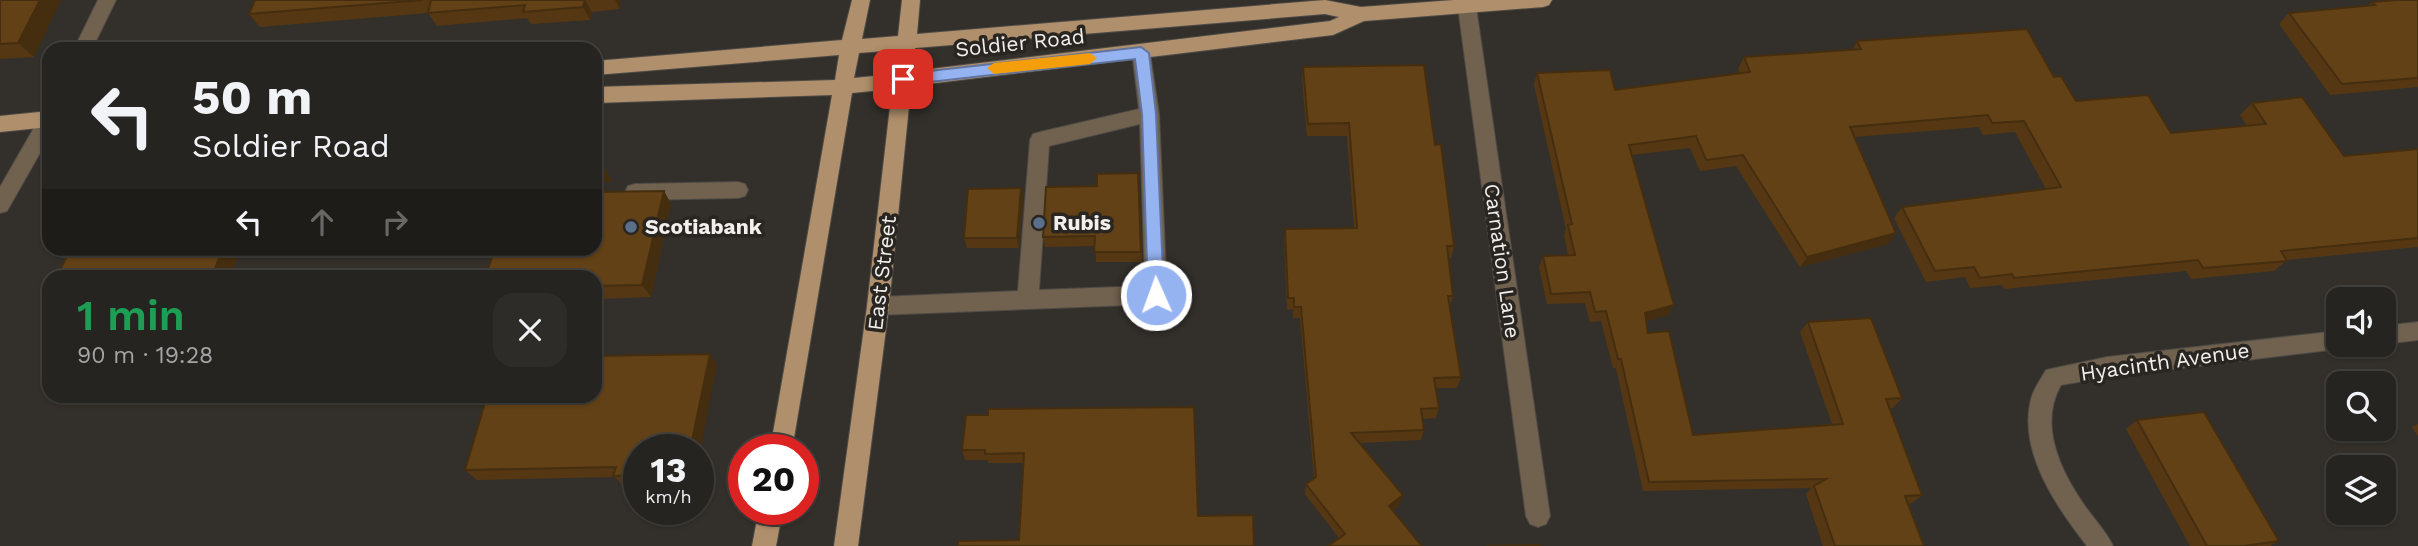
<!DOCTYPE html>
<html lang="en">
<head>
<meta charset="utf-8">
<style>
  :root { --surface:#262420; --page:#2e2c29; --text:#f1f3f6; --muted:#a4a4a5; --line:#42413e }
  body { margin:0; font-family:"Work Sans",sans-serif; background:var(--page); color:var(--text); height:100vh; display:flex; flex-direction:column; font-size:26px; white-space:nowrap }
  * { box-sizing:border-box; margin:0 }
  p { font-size:23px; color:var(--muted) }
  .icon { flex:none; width:38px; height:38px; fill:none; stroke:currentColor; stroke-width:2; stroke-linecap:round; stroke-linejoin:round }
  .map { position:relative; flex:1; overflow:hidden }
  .side { position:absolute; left:42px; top:270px; width:560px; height:133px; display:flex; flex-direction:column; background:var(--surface); border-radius:21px; box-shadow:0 2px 5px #0004,0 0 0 2px var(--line) }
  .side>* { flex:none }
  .hud { position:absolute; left:42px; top:42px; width:560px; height:214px; border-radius:21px; box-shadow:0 2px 5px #0004,0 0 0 2px var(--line); background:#262420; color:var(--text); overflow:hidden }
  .tools { position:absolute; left:2326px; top:287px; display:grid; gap:14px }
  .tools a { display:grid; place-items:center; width:70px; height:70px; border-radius:14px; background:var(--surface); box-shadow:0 2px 5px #0004,0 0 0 2px var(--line); font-size:35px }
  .speed { position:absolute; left:623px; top:434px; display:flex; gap:14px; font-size:35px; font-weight:700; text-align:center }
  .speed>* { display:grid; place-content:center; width:91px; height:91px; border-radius:50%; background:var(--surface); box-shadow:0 2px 5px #0004,0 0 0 2px var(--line); line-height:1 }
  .speed small { font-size:18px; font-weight:400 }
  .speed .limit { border:10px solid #d22; background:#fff; color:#111 }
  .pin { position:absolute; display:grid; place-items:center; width:60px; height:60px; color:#fff; margin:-30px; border-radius:14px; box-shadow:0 4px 10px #0006 }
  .me { position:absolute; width:77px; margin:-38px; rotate:358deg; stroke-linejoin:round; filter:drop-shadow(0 0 5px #0008) }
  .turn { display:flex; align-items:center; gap:24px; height:147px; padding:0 35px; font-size:32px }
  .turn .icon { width:91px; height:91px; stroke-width:2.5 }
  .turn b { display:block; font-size:49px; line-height:60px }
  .lanes { display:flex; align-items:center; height:66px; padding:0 35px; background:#0003; justify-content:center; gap:35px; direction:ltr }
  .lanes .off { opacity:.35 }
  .round { display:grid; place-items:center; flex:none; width:74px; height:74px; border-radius:21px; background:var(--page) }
  .overview { display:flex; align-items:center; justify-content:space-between; height:119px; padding:0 35px }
  h1 { font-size:42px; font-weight:600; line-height:52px; color:#1e9e55 }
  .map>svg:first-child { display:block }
</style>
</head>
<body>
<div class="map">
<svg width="2418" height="546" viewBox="0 0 2418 546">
  <rect width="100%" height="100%" fill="#33302b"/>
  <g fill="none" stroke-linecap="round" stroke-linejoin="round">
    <!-- minor casing -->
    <g stroke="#4e4b46" stroke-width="2">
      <path id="minor" d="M98 0H116L92 49H74Z
        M1467 0 1474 2 1476 7 1550 516 1546 524 1538 527 1530 524 1526 516 1458 7 1460 2Z
        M1141 46 1148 48 1150 53 1159 114 1167 295 1163 301 1156 304 878 315 870 312 867 306 870 300 878 297 1018 291 1030 140 1033 134 1040 132 1139 109 1132 53 1134 48ZM1140 124 1145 286 1039 290 1049 146Z
        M49 111V137L7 211 0 213V187L42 114Z
        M738 182 745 184 748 190 745 196 738 198 635 200 628 198 625 192 628 186 635 184Z
        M2418 322V340L2384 344V326Z
        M2338 331V345H2347L2338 349 2107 377 2061 385C2038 425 2061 472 2085 506 2094 519 2106 531 2113 546H2087C2056 506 2018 452 2031 399 2034 388 2041 379 2046 370L2107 357Z"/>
    </g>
    <!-- major casing -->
    <g stroke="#4e4b46" stroke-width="2">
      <path id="major" d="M852 0H870L862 39 898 36 902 0H920L917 34 1325 0 1361 7 1454 0H1552L1549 5 1543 7 1364 21 1333 35 911 86 889 306 858 546H834L867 306 892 89 852 93 792 450H770L832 95 595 103V87L835 80 839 55 595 75V61L842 40ZM1325 14 1339 17 1330 21 913 71 915 48ZM896 50 894 74 854 78 859 53Z
        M49 111V127L0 132V116Z
        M759 509H783L776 546H752Z"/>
    </g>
    <!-- minor -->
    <use href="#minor" fill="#71614f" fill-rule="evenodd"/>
    <!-- major -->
    <use href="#major" fill="#b08f6c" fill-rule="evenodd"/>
  </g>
  <!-- wall -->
  <path fill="#553813" d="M0 0 34 57 0 59Z
    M255 0H620V9L592 12 590 20 531 24 527 18 437 26 428 13 260 27 249 14Z
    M2418 0V87L2330 95 2279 24 2289 13 2369 5 2372 2Z
    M1857 41 2054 77 2076 101 2171 133 2247 126 2240 115 2252 103 2344 156 2418 149V247L2287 260 2274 271 2191 279 2186 271 2004 289 2002 285 1970 288 1965 277 1926 282 1894 218 1902 207 2046 189 2015 132 1983 135 1979 127 1854 137 1888 244 1800 267 1736 166 1700 171 1690 148 1632 155 1668 315 1646 321 1648 333 1693 435 1832 424 1800 332 1808 322 1902 398 1893 408H1889L1922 495 1912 503 1908 504 1924 546H1823L1806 494 1811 488 1643 491 1616 368H1613L1601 321 1590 322 1585 303 1547 304 1539 267 1543 256 1568 255 1564 235 1566 229 1534 85 1537 73 1615 90 1740 74 1738 69 1744 57 1853 49Z
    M1303 67 1435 145 1454 246 1451 258 1448 257 1453 296 1450 307 1461 377 1457 388H1436L1439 408 1436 418 1422 419 1424 430 1421 440 1359 443 1400 505 1393 510 1339 538 1305 494 1306 484 1314 479 1300 318H1293V309L1287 310 1284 241 1285 229 1354 228 1347 136H1307L1302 80Z
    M595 168H604L612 181 602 183 599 189 601 192 664 191 671 204 651 297 595 299Z
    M1139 183 1142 262H1096L1095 246 1045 247 1043 237Z
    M1021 188 1023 198 1019 248H967L964 238Z
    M717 365 639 450V486H623L615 477 477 480 465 470Z
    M1194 407 1019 540 1023 463H989L987 460H965L962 450Z
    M2137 420 2279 541 2270 546H2190L2126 429Z
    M2418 424V436L2412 427Z"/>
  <!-- shaded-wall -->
  <path fill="#452e0f" d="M40 0H61L34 57 18 43Z
    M585 0 592 12 590 20 583 7Z
    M615 0H620V9Z
    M604 168 612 181 602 183 598 191H595V170Z
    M1021 188 1023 198 1019 248 1017 238Z
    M664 191 671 204 651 297 642 285Z
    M1896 233 1888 244 1800 267 1807 257Z
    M223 248H242L230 276H212Z
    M1674 305 1668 315 1640 323 1645 313Z
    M710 354 717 365 698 462V450H690Z
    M1403 495 1400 505 1386 515 1389 506Z"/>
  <!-- building -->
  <path fill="#634116" stroke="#452e0f" stroke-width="2" d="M0 0H40L18 43 0 44Z
    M255 0H423L249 14Z
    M431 0H585L583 7 523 12 525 5 428 13Z
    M2397 0H2418V78L2342 84 2289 13 2375 5 2372 2Z
    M2027 29 2054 77 2061 76 2076 101 2148 95 2171 133 2266 124 2252 103 2302 97 2344 156 2418 149V238L2281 251 2287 261 2203 268 2198 260 2014 278 2012 274 1980 278 1974 267 1935 271 1902 207 2061 187 2024 121 1992 123 1988 115 1850 127 1896 233 1807 257 1743 155 1706 160 1696 136 1629 145 1674 305 1645 313 1648 333 1669 331 1693 435 1843 424 1808 322 1871 318 1902 398 1886 399 1922 495 1905 496 1924 546H1835L1814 486 1826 479 1649 482 1621 359H1618L1606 311 1595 312 1590 292 1551 294 1543 256 1575 255 1568 225 1572 224 1537 73 1610 70 1615 90 1750 72 1744 57 1861 49 1857 41Z
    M1424 65 1435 145 1441 144 1454 246H1447L1453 296H1448L1461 377 1434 378 1439 408 1421 409 1424 430 1351 433 1403 495 1389 506 1422 546H1328L1345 534 1306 484 1316 477 1301 307H1294V298H1288L1285 229 1357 228 1349 123 1308 124 1303 67Z
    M1138 173 1141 252H1094L1095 236 1043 237 1046 187 1097 186V174Z
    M595 187 599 189 598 192 664 191 642 285 595 286V276H486L495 248H595Z
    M1021 188 1017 238H964L968 189Z
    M71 248H223L212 276H57Z
    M710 354 690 450H639V475L613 476 616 467 465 470 487 396H595V356Z
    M1194 407 1198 516 1253 515 1254 546H958V541L1019 540 1024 453 985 454V450H962L966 415H988V409Z
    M2204 412 2279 541 2244 546H2207L2137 420Z
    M1540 545V546H1486Z"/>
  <!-- route -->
  <path fill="#95b2f1" stroke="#61749d" stroke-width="2" d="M1141 47 1149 53 1156 114 1164 295 1162 300H1151L1148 295 1142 114 1135 59 903 85 896 79 903 74Z"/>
  <!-- slow -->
  <path fill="#f59e0b" d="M1090 53 1097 58 1090 64 994 74 987 68 994 63Z"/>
  <!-- markers -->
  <g fill="#5c6f8a" stroke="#292622" stroke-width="2.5">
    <circle cx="1039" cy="223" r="7"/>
    <circle cx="631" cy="227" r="7"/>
  </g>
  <g text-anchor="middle" stroke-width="7" stroke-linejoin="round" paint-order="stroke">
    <!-- street labels -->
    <g font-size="21" fill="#f2efec" stroke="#292622">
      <text transform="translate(1020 43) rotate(-6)" y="7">Soldier Road</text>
      <text transform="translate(1502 261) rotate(82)" y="7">Carnation Lane</text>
      <text transform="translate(882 273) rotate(-83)" y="7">East Street</text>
      <text transform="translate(2165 362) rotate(-8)" y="7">Hyacinth Avenue</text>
    </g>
    <!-- poi labels -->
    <g font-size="21" font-weight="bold" fill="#f2efec" stroke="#292622" text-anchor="start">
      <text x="1053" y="230">Rubis</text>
      <text x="645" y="234">Scotiabank</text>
    </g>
  </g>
</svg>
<div class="tools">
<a><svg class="icon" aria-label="sound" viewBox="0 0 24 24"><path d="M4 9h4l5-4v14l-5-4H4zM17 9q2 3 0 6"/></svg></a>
<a><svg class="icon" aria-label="search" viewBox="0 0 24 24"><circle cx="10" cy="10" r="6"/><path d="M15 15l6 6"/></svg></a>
<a><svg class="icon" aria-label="layers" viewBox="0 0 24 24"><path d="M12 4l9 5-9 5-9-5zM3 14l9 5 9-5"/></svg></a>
</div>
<div class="speed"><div>13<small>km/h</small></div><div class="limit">20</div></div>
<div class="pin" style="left:903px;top:79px;background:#d93025"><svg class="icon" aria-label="arrive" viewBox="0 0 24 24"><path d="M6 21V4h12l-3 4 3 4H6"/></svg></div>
<svg class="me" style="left:1156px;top:295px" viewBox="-20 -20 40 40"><circle r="17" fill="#95b2f1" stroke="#fff" stroke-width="3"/><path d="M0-11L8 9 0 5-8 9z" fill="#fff"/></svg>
<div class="hud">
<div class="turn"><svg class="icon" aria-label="left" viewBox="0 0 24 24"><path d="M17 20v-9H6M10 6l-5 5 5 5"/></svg><div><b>50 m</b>Soldier Road</div></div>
<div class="lanes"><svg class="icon" aria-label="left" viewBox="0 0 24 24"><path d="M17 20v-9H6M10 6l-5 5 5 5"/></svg><svg class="icon off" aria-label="ahead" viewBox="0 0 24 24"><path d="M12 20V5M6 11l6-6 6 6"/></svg><svg class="icon off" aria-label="right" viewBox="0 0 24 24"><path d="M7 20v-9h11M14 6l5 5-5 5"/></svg></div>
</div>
<section class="side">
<div class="overview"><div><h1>1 min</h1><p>90 m · 19:28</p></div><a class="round"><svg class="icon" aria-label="close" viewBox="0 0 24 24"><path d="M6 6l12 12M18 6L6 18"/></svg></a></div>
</section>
</div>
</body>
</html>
